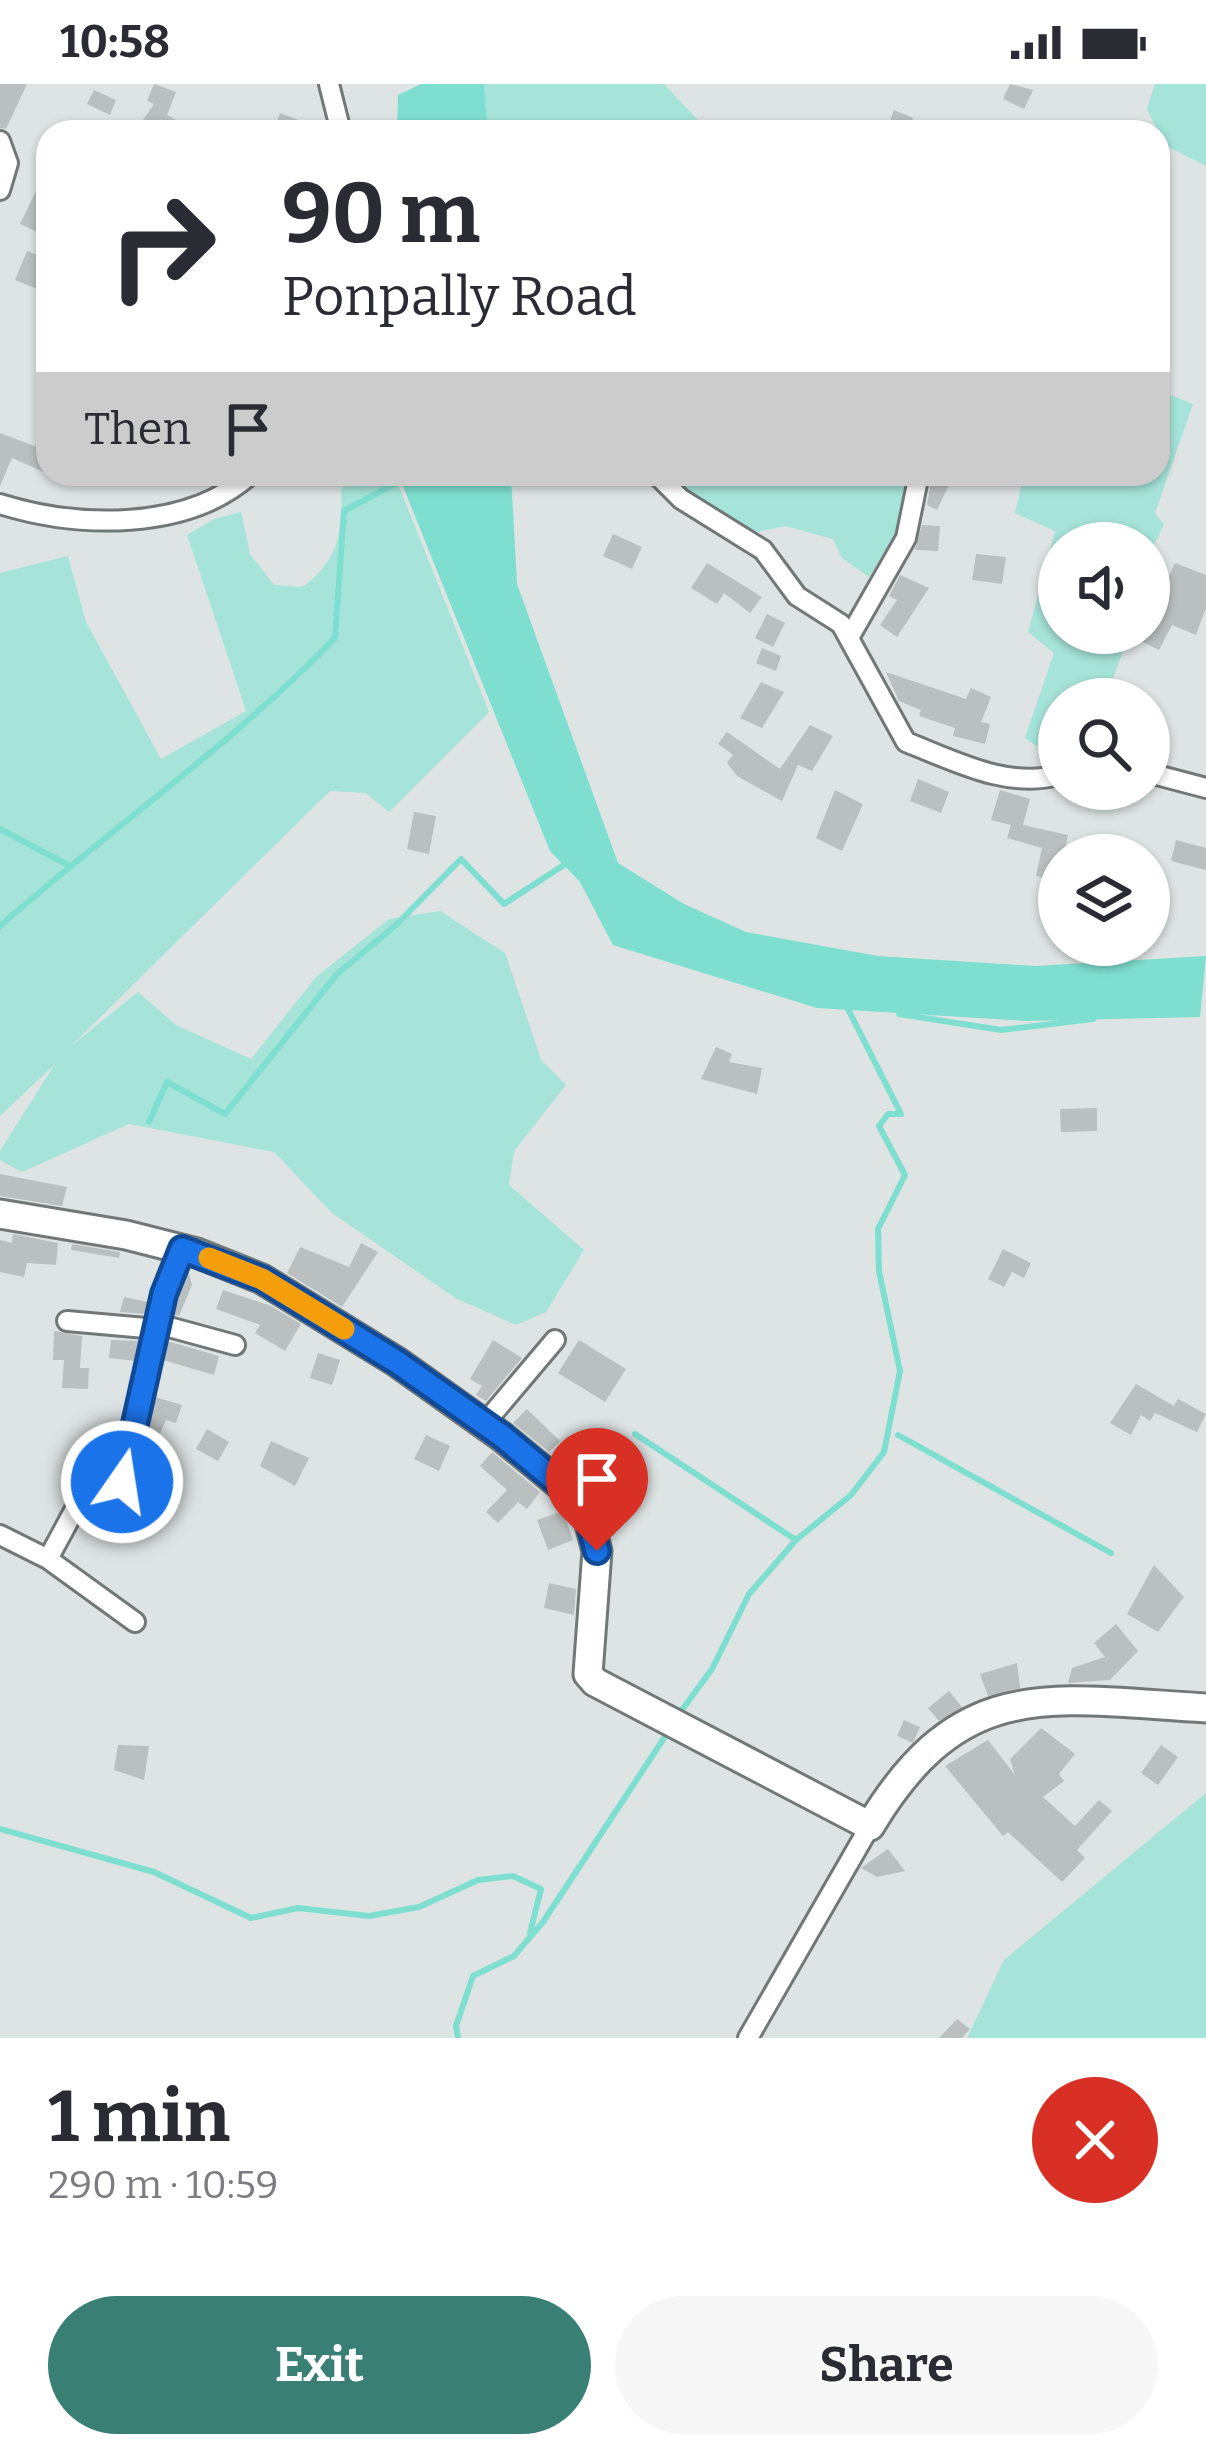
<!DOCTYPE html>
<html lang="en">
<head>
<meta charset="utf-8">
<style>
  :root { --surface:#fff; --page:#f7f7f7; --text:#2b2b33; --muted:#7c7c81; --accent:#3a7f74 }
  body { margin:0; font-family:Bitter,serif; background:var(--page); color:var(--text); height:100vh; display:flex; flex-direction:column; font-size:45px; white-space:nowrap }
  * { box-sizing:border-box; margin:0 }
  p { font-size:39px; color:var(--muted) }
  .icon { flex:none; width:66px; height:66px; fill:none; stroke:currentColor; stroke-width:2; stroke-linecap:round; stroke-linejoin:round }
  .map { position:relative; height:1954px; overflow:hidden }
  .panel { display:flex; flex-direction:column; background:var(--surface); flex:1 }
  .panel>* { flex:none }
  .banner { position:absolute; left:36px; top:36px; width:1134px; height:366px; border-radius:36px; box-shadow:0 3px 9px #0004; background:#fff; color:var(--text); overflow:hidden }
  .buttons { position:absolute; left:1038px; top:438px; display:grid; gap:24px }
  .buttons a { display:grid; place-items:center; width:132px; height:132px; border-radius:50%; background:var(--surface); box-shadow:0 3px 9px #0004; font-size:60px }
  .pin { position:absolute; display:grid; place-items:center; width:102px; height:102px; color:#fff; margin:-123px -51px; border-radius:50% 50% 50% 0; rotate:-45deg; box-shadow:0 0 12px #0007 }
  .pin .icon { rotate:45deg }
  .me { position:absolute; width:132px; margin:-66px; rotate:13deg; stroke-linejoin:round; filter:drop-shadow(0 0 9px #0008) }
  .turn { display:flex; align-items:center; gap:42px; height:252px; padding:0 48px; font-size:54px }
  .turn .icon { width:156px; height:156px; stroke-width:2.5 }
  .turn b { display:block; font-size:84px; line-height:102px }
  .then { display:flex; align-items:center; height:114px; padding:0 48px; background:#0003; gap:24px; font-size:45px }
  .round { display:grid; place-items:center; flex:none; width:126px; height:126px; border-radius:63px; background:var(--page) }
  .overview { display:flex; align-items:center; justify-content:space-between; height:204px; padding:0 48px }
  h1 { font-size:72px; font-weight:700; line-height:90px }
  .primary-button { display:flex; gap:24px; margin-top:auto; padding:24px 48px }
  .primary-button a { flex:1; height:138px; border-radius:72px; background:var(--accent); color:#fff; font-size:48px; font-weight:700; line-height:138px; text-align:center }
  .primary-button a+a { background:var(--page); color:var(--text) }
  .status { display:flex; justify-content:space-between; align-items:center; height:84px; padding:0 60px; background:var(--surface); direction:ltr }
  .status svg { height:33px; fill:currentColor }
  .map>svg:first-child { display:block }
</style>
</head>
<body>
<div class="status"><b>10:58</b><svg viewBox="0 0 49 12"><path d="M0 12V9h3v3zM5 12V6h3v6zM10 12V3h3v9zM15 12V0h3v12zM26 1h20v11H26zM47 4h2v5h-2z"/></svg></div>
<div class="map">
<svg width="1206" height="1954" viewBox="0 0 1206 1954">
  <rect width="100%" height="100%" fill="#dde4e3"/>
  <!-- green -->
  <path fill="#a6e3d8" d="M484 0H664L709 48H488Z
    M1155 0H1206V82L1164 61 1147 25Z
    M1158 306 1193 320 1155 429 1164 440 1149 472V459H1059V549H1130L1105 615H1059V669L1047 670 1025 654 1054 569 1028 548 1055 447 1015 429 1024 390H1158Z
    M357 390H394L489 628 389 728 366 709 330 707 72 961 138 908 176 941 251 975 316 893 389 835 440 827 505 869 541 976 566 1001 514 1067 509 1101 584 1166 546 1228 516 1241 457 1215 332 1129 274 1068 129 1040 22 1088 0 1076V1067L55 980 0 1032V489L68 472 86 538 161 675 246 627 187 451 214 435 241 428 250 470 274 501 302 503C338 478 343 449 341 405Z
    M668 390H912L900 442 869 493 842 474 833 455 785 442 748 450 696 418Z
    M1206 1709V1954H967L1004 1876Z"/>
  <!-- water -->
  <path fill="#7edfd0" d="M421 0H484L488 48H397L398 11Z
    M398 390H511L517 500 618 779 684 820 746 848 878 872 1035 882 1206 872 1200 933 1026 937 817 924 613 861 580 798 550 767Z"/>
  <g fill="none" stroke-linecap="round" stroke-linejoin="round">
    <!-- stream -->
    <path stroke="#7edfd0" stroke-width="6" d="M0 745 70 782
      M0 842C110 745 233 660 335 554L344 427 413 390
      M899 930 1001 946 1093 935
      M149 1038 167 998 225 1030 337 890 396 841 461 775 504 820 567 779
      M635 1350 796 1456
      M898 1351 1111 1469
      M676 1634 712 1585 749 1510 796 1456 851 1411 884 1368 900 1287 879 1187 878 1145 905 1091 879 1042 888 1030H901L847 923
      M0 1745 154 1788 251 1834 298 1824 369 1832 419 1823 478 1796 513 1792 541 1805 530 1849
      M458 1954 456 1942 473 1892 514 1872 543 1838 670 1645"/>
  </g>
  <!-- building -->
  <path fill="#bac0bf" d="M0 0H27L6 45 0 44Z
    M154 0 176 8 167 31 176 36 168 48H135L154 20 147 17Z
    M1010 0 1033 6 1024 25 1003 15Z
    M94 6 116 16 110 31 87 20Z
    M894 26 913 34 908 48H886Z
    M280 29 327 47V48H273Z
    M36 107 48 112 43 124 48 126V153L20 140Z
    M27 167 48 175 40 206 15 196Z
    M0 349 48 367V390L12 374 0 402Z
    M932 390H954L937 426 927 421Z
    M922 441 940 442 938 467 915 466Z
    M613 450 642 463 632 485 603 472Z
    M976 470 1006 473 1002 500 972 496Z
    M707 479 762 513 750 529 724 509 717 520 691 504Z
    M1175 479 1206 491V524L1196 551 1172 541 1159 566 1124 549H1149V536Z
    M900 491 929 504 897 553 880 541 897 516 889 512Z
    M767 530 785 539 773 563 755 554Z
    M762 564 781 572 776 587 756 579Z
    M886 588 966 615 971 604 991 613 981 638 990 640 985 660 953 652 955 644 919 632 921 626 899 617Z
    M761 598 784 608 762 644 740 634Z
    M810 641 833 652 812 687 798 681 782 717 737 692 727 679 733 671 718 660 727 648 780 685Z
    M918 695 949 708 941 729 910 717Z
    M835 706 863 720 842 767 816 754Z
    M1000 706 1030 715 1023 741 1068 751 1064 771H1059V797L1036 792 1042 764 1007 754 1011 741 991 736Z
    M414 728 436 732 429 770 407 765Z
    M1176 756 1206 764V786L1171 777Z
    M716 963 732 970 729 978 762 984 757 1010 701 995Z
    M1097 1024V1047L1061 1048 1060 1025Z
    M0 1090 67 1103 62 1122 0 1112Z
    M13 1150 58 1159 56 1181 27 1179 24 1193 0 1188V1156L12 1159Z
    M361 1159 378 1168 342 1223 287 1189 300 1163 349 1183Z
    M72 1160 120 1168 119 1174 71 1166Z
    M1003 1165 1031 1179 1024 1194 1012 1188 1004 1203 988 1195Z
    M188 1185 192 1201 179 1232 173 1230Z
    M223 1206 271 1222 301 1240 285 1267 255 1249 260 1241 216 1225Z
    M124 1213 148 1218 146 1230 120 1228Z
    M54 1247 82 1252 80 1284H89L88 1305 62 1304 64 1276H53Z
    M111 1256 140 1257 135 1277 109 1274Z
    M493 1256 522 1274 486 1317 476 1311 482 1302 470 1295Z
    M579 1256 626 1285 605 1318 558 1289Z
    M167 1257 219 1272 214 1291 163 1276Z
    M318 1269 340 1276 332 1301 310 1294Z
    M1136 1300 1174 1322 1178 1315 1206 1330 1197 1348 1155 1329 1150 1337 1141 1331 1131 1351 1110 1339Z
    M155 1313 182 1321 176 1339 166 1336 150 1372 142 1369Z
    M527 1325 560 1357 549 1368 513 1339Z
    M207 1345 229 1358 218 1377 196 1365Z
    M426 1351 450 1362 439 1387 414 1375Z
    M271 1357 309 1374 295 1402 260 1382Z
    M492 1368 540 1408 527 1425 518 1418 498 1439 486 1428 507 1406 480 1382Z
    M563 1427 573 1456 548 1466 537 1436Z
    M1154 1481 1184 1513 1158 1548 1127 1530Z
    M549 1499 576 1505 574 1531 544 1524Z
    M1116 1540 1138 1567 1110 1596 1068 1599 1072 1584 1105 1573 1094 1559Z
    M1017 1579 1020 1604 988 1612 980 1590Z
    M949 1607 962 1623 939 1637 928 1624Z
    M904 1636 920 1643 913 1659 897 1652Z
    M1041 1644 1075 1670 1059 1690 1064 1697 1043 1713 1075 1742 1099 1716 1112 1727 1077 1766 1085 1774 1062 1798 1008 1748 1003 1752 945 1682 988 1656 1015 1691 1010 1675Z
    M118 1661 149 1662 144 1696 114 1686Z
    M1161 1661 1178 1673 1158 1701 1141 1689Z
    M888 1765 905 1787 877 1793 861 1784Z
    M957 1935 970 1945 962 1954H939Z"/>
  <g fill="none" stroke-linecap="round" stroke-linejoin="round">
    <!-- minor casing -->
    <g stroke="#727877" stroke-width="24">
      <path id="minor" d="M329 0 341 48
        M0 57 8 79 0 106
        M656 390 681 415 763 466 797 512 841 540 906 658C955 677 1006 705 1059 691
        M0 420C77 444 187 448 251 390
        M850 552 906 454 919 390
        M1149 689 1206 704
        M67 1237 157 1245
        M158 1240 235 1261
        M484 1340 555 1256
        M0 1451 48 1475 135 1538
        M48 1475 82 1412 122 1398 164 1210 182 1165
        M748 1954 870 1742"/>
    </g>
    <!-- secondary casing -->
    <g stroke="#727877" stroke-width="33">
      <path id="secondary" d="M0 1130 126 1151 197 1169 262 1195 397 1278 501 1352 585 1421 597 1467 588 1590 595 1598 870 1742C961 1590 1049 1615 1206 1624"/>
    </g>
    <!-- minor -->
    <use href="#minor" stroke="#fff" stroke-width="18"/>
    <!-- secondary -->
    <use href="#secondary" stroke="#fff" stroke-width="27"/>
  </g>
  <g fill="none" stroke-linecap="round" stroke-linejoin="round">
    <!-- route casing -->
    <g stroke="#114b97" stroke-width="30">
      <path id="route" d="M122 1398 164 1210 182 1165 262 1195 397 1278 502 1352 585 1421 597 1467"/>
    </g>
    <!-- route -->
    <use href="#route" stroke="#1a73e8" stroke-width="21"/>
    <!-- slow -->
    <path stroke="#f59e0b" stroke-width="21" d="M209 1174 262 1195 344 1245"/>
  </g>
</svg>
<div class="buttons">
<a><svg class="icon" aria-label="sound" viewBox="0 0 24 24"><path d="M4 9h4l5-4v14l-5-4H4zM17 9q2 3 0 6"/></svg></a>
<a><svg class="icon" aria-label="search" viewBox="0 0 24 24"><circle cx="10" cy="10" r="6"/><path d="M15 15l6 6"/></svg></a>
<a><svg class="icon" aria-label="layers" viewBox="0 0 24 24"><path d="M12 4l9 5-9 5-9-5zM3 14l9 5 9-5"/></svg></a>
</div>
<div class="pin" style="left:597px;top:1467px;background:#d93025"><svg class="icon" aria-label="arrive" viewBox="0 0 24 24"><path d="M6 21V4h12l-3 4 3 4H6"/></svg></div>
<svg class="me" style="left:122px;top:1398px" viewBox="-20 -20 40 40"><circle r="17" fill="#1a73e8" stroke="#fff" stroke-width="3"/><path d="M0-11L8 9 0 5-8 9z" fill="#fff"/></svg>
<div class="banner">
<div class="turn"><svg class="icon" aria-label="right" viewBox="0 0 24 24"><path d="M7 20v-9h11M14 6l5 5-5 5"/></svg><div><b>90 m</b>Ponpally Road</div></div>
<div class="then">Then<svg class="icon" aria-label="arrive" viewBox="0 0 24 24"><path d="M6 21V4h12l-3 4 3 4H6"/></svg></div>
</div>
</div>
<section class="panel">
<div class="overview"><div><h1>1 min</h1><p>290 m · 10:59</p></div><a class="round" style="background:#d93025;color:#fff"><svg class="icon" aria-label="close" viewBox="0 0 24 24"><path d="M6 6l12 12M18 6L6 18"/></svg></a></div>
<div class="primary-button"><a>Exit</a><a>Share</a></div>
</section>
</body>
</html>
